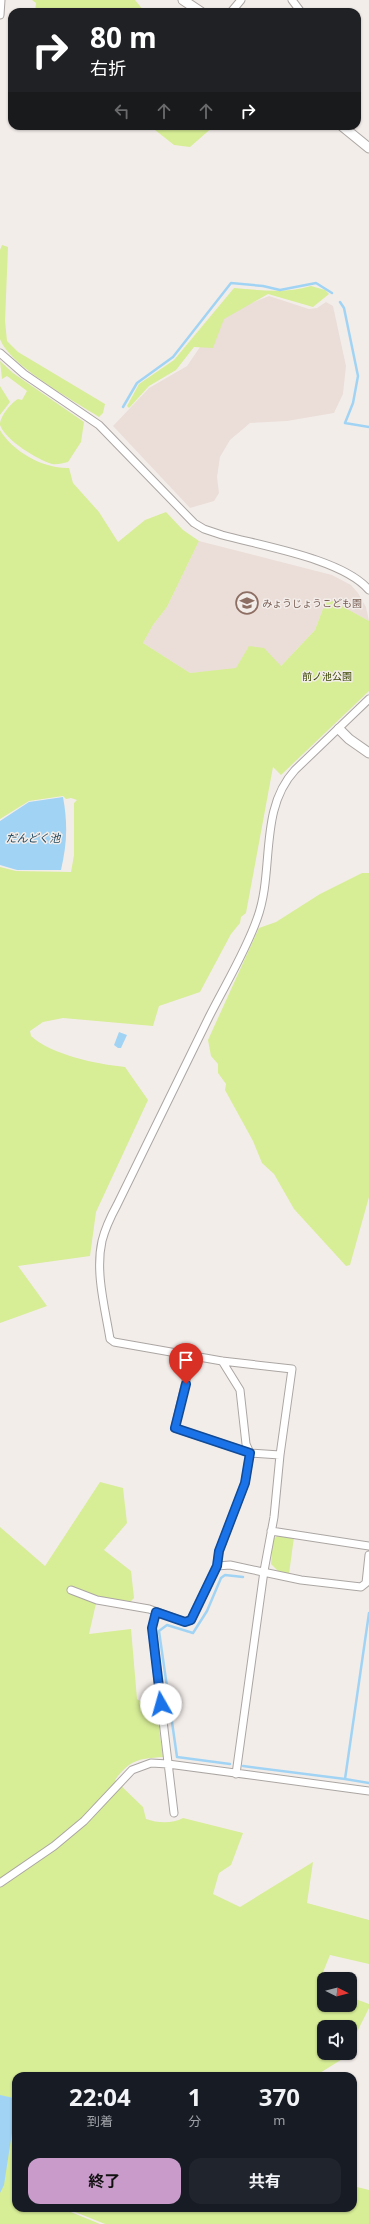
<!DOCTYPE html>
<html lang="ja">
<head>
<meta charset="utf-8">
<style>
  :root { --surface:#171b24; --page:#20242c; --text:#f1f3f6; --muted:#9ea1a6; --accent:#c89bca }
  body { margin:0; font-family:"Noto Sans","Noto Sans JP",sans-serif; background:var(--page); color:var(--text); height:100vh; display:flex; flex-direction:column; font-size:15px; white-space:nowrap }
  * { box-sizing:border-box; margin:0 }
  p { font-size:13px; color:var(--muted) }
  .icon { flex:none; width:22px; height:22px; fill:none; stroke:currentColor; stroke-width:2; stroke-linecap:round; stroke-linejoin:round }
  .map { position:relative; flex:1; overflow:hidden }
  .drawer { position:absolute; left:12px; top:2072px; width:345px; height:140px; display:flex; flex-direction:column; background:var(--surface); border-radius:12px; box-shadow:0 1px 3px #0004 }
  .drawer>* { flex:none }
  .hud { position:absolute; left:8px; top:8px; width:353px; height:122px; border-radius:12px; box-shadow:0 1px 3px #0004; background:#202124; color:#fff; overflow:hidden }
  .needle { width:26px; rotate:96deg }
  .tools { position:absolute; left:317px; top:1972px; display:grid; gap:8px }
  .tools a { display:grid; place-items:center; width:40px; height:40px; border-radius:8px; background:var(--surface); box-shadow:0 1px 3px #0004; font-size:20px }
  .pin { position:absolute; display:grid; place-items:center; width:34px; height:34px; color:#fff; margin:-41px -17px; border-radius:50% 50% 50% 0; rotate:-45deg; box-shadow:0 0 4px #0007 }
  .pin .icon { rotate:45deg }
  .me { position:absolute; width:44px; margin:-22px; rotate:353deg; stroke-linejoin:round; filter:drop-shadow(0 0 3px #0008) }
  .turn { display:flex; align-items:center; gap:14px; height:84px; padding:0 16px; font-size:18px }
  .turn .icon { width:52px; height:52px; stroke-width:2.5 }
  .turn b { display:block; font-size:28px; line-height:34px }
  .lanes { display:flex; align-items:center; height:38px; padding:0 16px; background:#0003; justify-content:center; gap:20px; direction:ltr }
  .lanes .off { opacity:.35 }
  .eta { display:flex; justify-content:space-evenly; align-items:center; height:68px; text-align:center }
  .eta b { font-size:24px; font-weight:700; line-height:28px }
  .cta { display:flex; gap:8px; margin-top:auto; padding:8px 16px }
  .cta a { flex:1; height:46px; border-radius:12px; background:var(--accent); color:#111; font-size:16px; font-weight:700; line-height:46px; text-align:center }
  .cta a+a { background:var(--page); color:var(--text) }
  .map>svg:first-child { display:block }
</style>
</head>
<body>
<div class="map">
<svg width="369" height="2224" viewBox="0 0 369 2224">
  <rect width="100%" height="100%" fill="#f3edea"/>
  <!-- built -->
  <path fill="#ebded8" d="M269 296 309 309 317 308 326 302 333 306 346 366 343 394 334 413 287 421 250 423 230 440 220 457 217 477 219 493 214 501 190 508 113 426 149 388 187 366 223 313 242 307Z
    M199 541 332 575 351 585 358 593 366 607 369 621 327 598 315 630 281 666 190 673 143 643 153 625 167 607Z"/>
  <!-- green -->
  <path fill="#d7ed96" d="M32 0H135L144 11 150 12H35L36 3Z
    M150 126H214L190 147 174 145Z
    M2 245 8 247 5 321 7 341 18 352 105 404 103 413 99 417C73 400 10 366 0 339V250Z
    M311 286 325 290 329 294 313 307 268 294 224 319 213 348 194 347 176 370 149 386 129 408 127 406 139 384 174 360 234 288C260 290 285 294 311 286Z
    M0 361 13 373 84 422 81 442 68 462C63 463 57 465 52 464 38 460 5 440 0 425 0 416 11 403 18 399L22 400 27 391 7 376 2 379Z
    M0 386 10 402 0 415Z
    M0 430C13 452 44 469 69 468L73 483 99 512 118 542 145 520 166 512 183 530 199 541 167 607 153 625 143 643 190 673 236 668 249 646 264 648 281 666 315 630 327 598 369 621V691L281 775 273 767 246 913 241 917 240 923 231 934 200 992 159 1006 153 1026 63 1018 43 1022 30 1031 31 1036C52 1055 96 1064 125 1067L148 1100 96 1212 90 1256 18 1266 47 1306 0 1323V867L16 871 71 872 74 855V803L77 800 71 798 66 799 63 796 29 801 0 819Z
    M362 873H369V1197L350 1265 346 1266 294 1209 274 1174 262 1163 253 1141 225 1090 226 1084 218 1073V1064L211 1056 208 1040 259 928 276 922 320 894Z
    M100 1482 123 1488 127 1523 104 1550 131 1571 134 1598 130 1602 97 1599 89 1634 131 1629 137 1699 157 1713 163 1757C138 1759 131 1759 115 1780L143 1807 146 1819C157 1823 172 1824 183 1818L243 1833 231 1865 219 1873 213 1894 240 1907 313 1862 307 1903 369 1920V1964L330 1955 317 1987 324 1989V2005H350V1997L369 2004V2008L350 2046V2027H324V2053H346L344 2058 315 2076H16V2208H61L100 2224H0V1527L45 1566Z
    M279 1535 294 1537 289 1574 279 1572 271 1564 273 1539Z
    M353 2186 369 2190V2224H105L65 2208H353Z"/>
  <!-- water -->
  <path fill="#a1d4f4" d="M63 797C68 824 67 844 61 870H17L0 865V821L29 802Z
    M119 1032 127 1035 121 1048H118L114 1045Z
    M0 2095 14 2098 15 2113 4 2185 0 2193Z"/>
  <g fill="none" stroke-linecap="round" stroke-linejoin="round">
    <!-- stream -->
    <path stroke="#a1d4f4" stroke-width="2.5" d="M340 302 344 308 358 376 353 403 345 423 369 427
      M123 407 137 383 173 357 231 283 263 286 280 290 316 283 332 293
      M369 1613 345 1779 369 1783
      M230 1764 177 1757 159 1631 167 1625 193 1633 207 1611 221 1578 225 1575 243 1577
      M243 1766 345 1779"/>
    <!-- minor casing -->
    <g stroke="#aba6a3" stroke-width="9">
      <path id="minor" d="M292 0 301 12
        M231 12 241 0
        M0 15 1 0
        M0 353 24 374 99 425 194 523 204 529 222 535C262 546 343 559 369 590
        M192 1355 175 1428 250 1453 280 1455
        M271 1531 369 1546
        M217 1566 219 1551 245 1483 250 1453 246 1444 240 1390 222 1361
        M71 1590 97 1600 149 1609 185 1622 191 1620 217 1566 230 1565 301 1580 361 1587 366 1583 369 1555
        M156 1612 152 1628 174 1813
        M236 1774 264 1571 274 1517 280 1455 292 1369 222 1361 114 1342 110 1339C105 1308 95 1272 102 1241 105 1229 111 1216 117 1205 148 1142 178 1080 209 1017 225 985 245 953 257 919 275 871 258 810 295 770L369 699
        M0 1883 54 1846 84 1821 132 1770 151 1763 168 1764 369 1791"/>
    </g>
    <!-- tertiary casing -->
    <g stroke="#aba6a3" stroke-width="11">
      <path id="tertiary" d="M183 0 201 12
        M342 126 369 148
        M339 729 349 739 369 753"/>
    </g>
    <!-- minor -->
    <use href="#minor" stroke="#fff" stroke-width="7"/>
    <!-- tertiary -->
    <use href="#tertiary" stroke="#fff" stroke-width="9"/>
  </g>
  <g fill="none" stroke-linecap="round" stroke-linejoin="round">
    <!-- route casing -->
    <g stroke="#114b97" stroke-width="10">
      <path id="route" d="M161 1704 152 1628 156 1612 185 1622 191 1620 217 1566 219 1551 245 1483 250 1453 175 1428 186 1384"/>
    </g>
    <!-- route -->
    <use href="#route" stroke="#1a73e8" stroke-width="7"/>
  </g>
  <!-- icons -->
  <defs>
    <g id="school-ring" transform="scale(1.15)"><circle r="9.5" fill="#f3edea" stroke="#8d6e63" stroke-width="1.5"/><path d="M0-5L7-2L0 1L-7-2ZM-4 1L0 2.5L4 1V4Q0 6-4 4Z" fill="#8d6e63"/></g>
  </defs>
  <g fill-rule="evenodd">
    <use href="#school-ring" x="247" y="603"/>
  </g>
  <g text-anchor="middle" stroke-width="3" stroke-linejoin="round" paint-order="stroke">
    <!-- education labels -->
    <g font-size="10" fill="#785e54" stroke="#f3edea" text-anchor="start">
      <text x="262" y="607">みょうじょうこども園</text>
    </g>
    <!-- park labels -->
    <g font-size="10" fill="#3a4600" stroke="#f3edea">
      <text x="327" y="680">前ノ池公園</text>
    </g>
    <!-- water labels -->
    <g font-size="11" font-style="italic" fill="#20475e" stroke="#f3edea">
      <text x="33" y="842">だんどく池</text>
    </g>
  </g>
</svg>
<div class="tools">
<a><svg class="needle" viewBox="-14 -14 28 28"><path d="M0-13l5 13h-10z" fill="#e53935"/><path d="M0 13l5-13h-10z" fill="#9ea1a6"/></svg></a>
<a><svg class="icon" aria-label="sound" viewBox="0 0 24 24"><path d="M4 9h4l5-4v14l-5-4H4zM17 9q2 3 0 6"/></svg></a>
</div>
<div class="pin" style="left:186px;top:1384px;background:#d93025"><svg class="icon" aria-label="arrive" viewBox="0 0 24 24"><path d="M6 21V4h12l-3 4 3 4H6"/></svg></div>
<svg class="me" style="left:161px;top:1704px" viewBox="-20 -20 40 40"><circle r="19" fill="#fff"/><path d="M0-13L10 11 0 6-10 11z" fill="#1a73e8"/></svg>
<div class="hud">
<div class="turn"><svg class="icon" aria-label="right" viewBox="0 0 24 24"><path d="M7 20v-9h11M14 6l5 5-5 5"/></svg><div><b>80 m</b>右折</div></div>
<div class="lanes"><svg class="icon off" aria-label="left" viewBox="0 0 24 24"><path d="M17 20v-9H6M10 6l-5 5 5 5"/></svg><svg class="icon off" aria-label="ahead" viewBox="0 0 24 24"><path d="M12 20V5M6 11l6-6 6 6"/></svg><svg class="icon off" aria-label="ahead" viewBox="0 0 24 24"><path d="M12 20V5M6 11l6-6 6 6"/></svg><svg class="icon" aria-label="right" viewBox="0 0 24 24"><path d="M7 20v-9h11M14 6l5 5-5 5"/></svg></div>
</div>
<section class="drawer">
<div class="eta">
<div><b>22:04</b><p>到着</p></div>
<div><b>1</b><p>分</p></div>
<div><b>370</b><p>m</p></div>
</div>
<div class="cta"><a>終了</a><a>共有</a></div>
</section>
</div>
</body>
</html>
